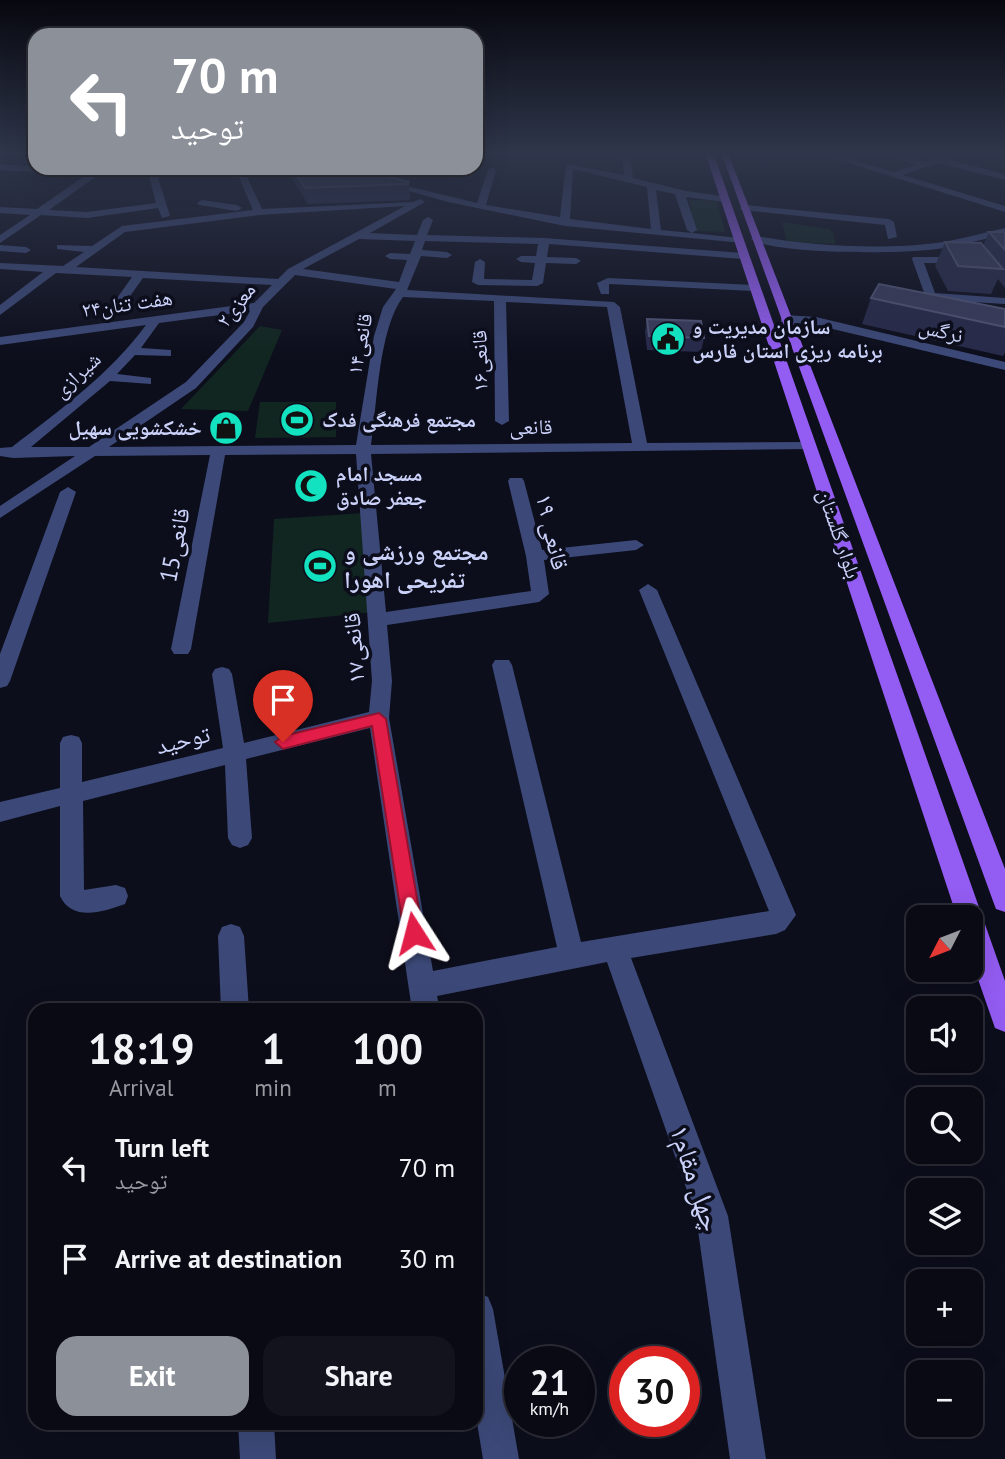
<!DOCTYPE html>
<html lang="en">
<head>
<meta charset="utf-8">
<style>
  :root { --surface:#0a0a15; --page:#13131e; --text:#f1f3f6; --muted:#999aa0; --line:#2a2b34; --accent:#8c9099 }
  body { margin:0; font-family:"PT Sans","Noto Naskh Arabic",sans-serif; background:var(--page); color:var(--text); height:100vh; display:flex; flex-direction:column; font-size:26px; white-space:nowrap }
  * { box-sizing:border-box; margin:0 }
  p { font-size:23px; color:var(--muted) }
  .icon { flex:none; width:38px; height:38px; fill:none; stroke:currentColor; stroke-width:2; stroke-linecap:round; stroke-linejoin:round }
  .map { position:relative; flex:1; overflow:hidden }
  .drawer { position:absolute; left:28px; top:1003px; width:455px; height:427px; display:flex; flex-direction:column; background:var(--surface); border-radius:21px; box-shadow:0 7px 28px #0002,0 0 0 2px var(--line) }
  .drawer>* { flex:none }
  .guide { position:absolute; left:28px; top:28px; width:455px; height:147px; border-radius:21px; box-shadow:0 7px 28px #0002,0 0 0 2px var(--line); background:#8c9099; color:#fff; overflow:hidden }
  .needle { width:46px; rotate:228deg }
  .buttons { position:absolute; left:906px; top:905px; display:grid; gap:14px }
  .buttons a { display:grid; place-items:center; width:77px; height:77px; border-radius:14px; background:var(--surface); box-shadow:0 7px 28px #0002,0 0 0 2px var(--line); font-size:35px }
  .speed { position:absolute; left:504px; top:1346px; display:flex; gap:14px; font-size:35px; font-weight:700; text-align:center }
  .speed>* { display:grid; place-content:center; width:91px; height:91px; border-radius:50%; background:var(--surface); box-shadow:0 7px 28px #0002,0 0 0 2px var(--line); line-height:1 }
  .speed small { font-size:18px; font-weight:400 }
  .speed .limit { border:10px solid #d22; background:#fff; color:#111 }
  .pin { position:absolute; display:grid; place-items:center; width:60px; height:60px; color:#fff; margin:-72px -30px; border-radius:50% 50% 50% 0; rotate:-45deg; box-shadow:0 0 7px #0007 }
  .pin .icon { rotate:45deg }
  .me { position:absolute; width:77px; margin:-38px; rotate:351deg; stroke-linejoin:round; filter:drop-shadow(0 0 5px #0008) }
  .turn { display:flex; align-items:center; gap:24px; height:147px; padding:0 28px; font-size:32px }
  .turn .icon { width:91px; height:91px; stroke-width:2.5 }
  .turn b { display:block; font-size:49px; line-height:60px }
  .eta { display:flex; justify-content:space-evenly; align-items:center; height:119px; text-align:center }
  .eta b { font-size:42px; font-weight:800; line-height:49px }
  .cta { display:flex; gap:14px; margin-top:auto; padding:14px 28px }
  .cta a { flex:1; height:80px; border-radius:21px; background:var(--accent); color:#fff; font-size:28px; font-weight:800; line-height:80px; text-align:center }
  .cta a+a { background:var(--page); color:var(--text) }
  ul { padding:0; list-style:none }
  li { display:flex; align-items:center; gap:21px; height:91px; padding:0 28px }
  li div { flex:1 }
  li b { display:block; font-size:26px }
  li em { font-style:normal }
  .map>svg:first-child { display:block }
</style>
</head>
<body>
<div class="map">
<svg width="1005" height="1459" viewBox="0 0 1005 1459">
  <rect width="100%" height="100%" fill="#0d0e1c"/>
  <!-- green -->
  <path fill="#112620" d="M689 200 717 201 725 232 695 231Z
    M782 222 829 229 833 233 836 244 787 242Z
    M260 326 282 330 248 411 181 409Z
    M260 402H336V437L255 438Z
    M364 513 373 612 268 623 274 519Z"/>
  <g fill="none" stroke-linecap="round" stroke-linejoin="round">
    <!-- minor -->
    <path fill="#3c4978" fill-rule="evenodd" d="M622 152H630L633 178 686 191 728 197V201L725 202 686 197 697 230 692 233 739 238 744 241 743 243 565 226 448 202 402 189 407 186 477 203 488 170 492 167 496 170 486 205 560 217 566 164 624 175ZM573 169 647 187 651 229 570 219ZM656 190 675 194 687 230 692 233 661 230Z
      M814 152H826L894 172 916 165 875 152H888L925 162 938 157 1005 174V180L938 163 903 175 1005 206V212Z
      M0 164 98 171V175L49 210 87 212 156 203 147 168H155L170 216 162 218 158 208 87 218 41 215 0 243V235L30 215 0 213V207L37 209 86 175 0 170Z
      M235 168H243L262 209 413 202 420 199 425 202 370 233 417 235 423 220 428 217 433 220 427 235 544 238 743 253 748 256 743 259 549 244 547 257 576 258 581 261 576 264 546 263 543 283 537 286 478 285 472 282 475 262 480 259 485 262 484 279 532 280 535 263 521 262 516 259 521 256H536L538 244 425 241 422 250 447 252 452 255 447 258 421 256 407 290 614 302 620 307 647 443 809 442 814 443 816 446 814 449 371 454 386 612 531 591 526 556 508 481 510 478H522L524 481 542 550 636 540 644 545 636 550 544 560 549 594 539 602 387 625 392 681 389 718 433 971 557 947 492 665 495 660H509L512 665 581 942 769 911 639 590 648 584 657 590 796 915 785 930 776 934 631 958 728 1216 766 1459H730L696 1216 607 962 437 996 440 1010H412L370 728 246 759 252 838 248 845 240 848 232 845 228 838 225 765 83 801 84 890 116 885 125 888 128 896 125 904C103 912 72 922 60 896V806L0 822V802L60 788V743L63 737 71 735 79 737 82 743V782L223 748 212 674 215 669 222 667 229 669 232 674 244 743 369 712 372 681 356 454 225 455 191 649 188 654H174L171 649 210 455 95 456 0 518V506L75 456 13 458 0 456V448L12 447C60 410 110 374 146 325L0 345V337L254 303 272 285 143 278 125 303 121 304 115 301 132 277 56 273 0 315V305L43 272 0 269V263L63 266 84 252 57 249V245L92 246 122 226 253 210ZM405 206 288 269 278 279 76 267 125 232 259 215ZM359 239 415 241 410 254 390 253 385 256 390 259 407 260 399 282 303 269ZM295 275 396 289 383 307 374 336 356 445 109 447 196 388 253 327 263 307ZM403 297 494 301 495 421 502 425 509 421 506 302 607 307 632 443 371 445C377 404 379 328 403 297ZM250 311 244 322 186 382 89 447H31L110 381 151 384V378L117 374 135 355 171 356V350L141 348 159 323Z
      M202 200 237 205 242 208 237 211 199 205 197 203Z
      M745 205 889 219 894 222 897 237 888 239 885 225 742 210 740 208Z
      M1005 228V234C983 239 960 246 937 249 905 254 774 255 751 239L756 236C808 246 882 250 936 243 959 240 982 233 1005 228Z
      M0 245 26 247 31 250 26 253 0 251Z
      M913 257H941L946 260 941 263H924L935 293 1005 298V304L938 300 944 317 934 320 912 259Z
      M608 278 754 285 760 288 754 291 609 284V294H601L597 283Z
      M785 315 816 317 1005 362V370L816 325 781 322V316Z
      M68 487 76 492 10 681 7 686 0 688V654L60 492Z
      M231 924 240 927 244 936 249 1010H221L218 936 222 927Z
      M476 1292 488 1297 493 1309 519 1459H483L476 1417Z
      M238 1423H274L276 1459H240Z"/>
    <!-- major -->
    <path fill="#935cf2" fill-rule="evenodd" d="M705 152H713L1005 981V1032L995 1028 971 959V917H957Z
      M721 152 728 153 1005 869V912L996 909 993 901Z"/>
  </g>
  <!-- wall -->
  <path fill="#272a49" d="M285 168H357L409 182 410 200 308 204Z
    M989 232H1005V288L998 279 991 294 948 291 935 266 945 242 983 246Z
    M871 298 1005 309V353L1003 356 862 324Z
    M647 319 704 338 701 352 647 350 645 332Z"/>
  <!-- building -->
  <path fill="#393c5c" stroke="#505475" stroke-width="2" d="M292 168H357L409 182 408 184 305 188Z
    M989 232H1005V250Z
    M945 242 981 243 1003 269 958 266Z
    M879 284 1005 309V327L871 298Z
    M647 319 701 321 704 338 649 336Z"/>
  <!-- sky -->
  <linearGradient id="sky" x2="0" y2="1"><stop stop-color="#07080f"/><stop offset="0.43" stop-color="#2f364b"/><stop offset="1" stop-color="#2f364b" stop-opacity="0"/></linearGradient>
  <rect width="1005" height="356" fill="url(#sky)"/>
  <!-- route -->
  <path fill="#e11d48" stroke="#92132f" stroke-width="2" d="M379 713 386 719 423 933 421 939 414 942 407 939 404 933 372 726 283 749 275 742 283 736Z"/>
  <!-- icons -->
  <defs>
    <g id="civic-disc" transform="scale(1.75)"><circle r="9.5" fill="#12e2c0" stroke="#0d0e1c"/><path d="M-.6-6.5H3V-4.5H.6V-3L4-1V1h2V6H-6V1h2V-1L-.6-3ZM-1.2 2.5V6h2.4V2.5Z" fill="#111"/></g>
    <g id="stadium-disc" transform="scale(1.75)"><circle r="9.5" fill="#12e2c0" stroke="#0d0e1c"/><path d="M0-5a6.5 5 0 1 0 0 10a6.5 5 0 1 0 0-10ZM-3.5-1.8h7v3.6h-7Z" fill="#111"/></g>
    <g id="shop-disc" transform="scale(1.75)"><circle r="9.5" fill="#12e2c0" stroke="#0d0e1c"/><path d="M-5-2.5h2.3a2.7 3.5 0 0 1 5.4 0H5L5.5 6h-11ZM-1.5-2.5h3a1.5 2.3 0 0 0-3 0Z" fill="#111"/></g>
    <g id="mosque-disc" transform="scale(1.75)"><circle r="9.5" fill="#12e2c0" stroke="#0d0e1c"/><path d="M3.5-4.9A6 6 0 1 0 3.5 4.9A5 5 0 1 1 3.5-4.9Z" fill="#111"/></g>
  </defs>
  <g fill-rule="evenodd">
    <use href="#civic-disc" x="668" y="339"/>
    <use href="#stadium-disc" x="297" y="420"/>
    <use href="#shop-disc" x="226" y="428"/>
    <use href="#mosque-disc" x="311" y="486"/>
    <use href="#stadium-disc" x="320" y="566"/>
  </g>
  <g text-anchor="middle" stroke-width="7" stroke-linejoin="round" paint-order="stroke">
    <!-- far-street labels -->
    <g font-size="21" fill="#ccd3fb" stroke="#0d0e1c">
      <text transform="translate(127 304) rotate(-8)" y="7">هفت تنان۲۴</text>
      <text transform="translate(236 305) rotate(-52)" y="7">۲معزی</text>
      <text transform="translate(941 331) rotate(13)" y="7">نرگس</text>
      <text transform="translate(360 344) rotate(-79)" y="7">۱۴قانعی</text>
      <text transform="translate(480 361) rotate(-91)" y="7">۱۶قانعی</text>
      <text transform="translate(77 375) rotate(-43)" y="7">شیرازی</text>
      <text x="531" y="434">قانعی</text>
      <text transform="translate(839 534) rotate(71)" y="7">بلوار گلستان</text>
    </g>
    <!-- far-poi labels -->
    <g font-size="21" font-weight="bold" fill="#ccd3fb" stroke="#0d0e1c" text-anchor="start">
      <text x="692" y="334">سازمان مدیریت و<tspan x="692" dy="24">برنامه ریزی استان فارس</tspan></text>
      <text x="322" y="427">مجتمع فرهنگی فدک</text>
      <text x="202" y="435" text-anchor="end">خشکشویی سهیل</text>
      <text x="336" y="481">مسجد امام<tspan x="336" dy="24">جعفر صادق</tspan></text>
    </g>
    <!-- street labels -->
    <g font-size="24" fill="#ccd3fb" stroke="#0d0e1c">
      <text transform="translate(552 532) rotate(77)" y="8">قانعی ۱۹</text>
      <text transform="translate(175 545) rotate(-79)" y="8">15قانعی</text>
      <text transform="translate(354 648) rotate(-94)" y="8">۱۷قانعی</text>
      <text transform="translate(183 740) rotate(-14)" y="8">توحید</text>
    </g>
    <!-- poi labels -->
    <g font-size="24" font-weight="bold" fill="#ccd3fb" stroke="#0d0e1c" text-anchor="start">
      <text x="344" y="560">مجتمع ورزشی و<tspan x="344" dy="28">تفریحی اهورا</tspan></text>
    </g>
    <!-- near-street labels -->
    <g font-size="28" fill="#ccd3fb" stroke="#0d0e1c">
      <text transform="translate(696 1178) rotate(72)" y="10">چهل مقام۱</text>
    </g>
  </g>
</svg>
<div class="buttons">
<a><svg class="needle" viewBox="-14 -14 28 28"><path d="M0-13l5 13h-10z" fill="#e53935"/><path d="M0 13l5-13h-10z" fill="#999aa0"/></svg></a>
<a><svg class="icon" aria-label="sound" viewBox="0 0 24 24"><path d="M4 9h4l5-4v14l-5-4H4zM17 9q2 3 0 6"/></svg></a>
<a><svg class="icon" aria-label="search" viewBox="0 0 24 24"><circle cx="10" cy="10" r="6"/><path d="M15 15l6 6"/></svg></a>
<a><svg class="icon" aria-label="layers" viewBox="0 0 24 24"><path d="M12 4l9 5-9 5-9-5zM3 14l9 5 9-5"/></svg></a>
<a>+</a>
<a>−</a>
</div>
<div class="speed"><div>21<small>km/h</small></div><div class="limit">30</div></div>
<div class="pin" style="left:283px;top:742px;background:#d93025"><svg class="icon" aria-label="arrive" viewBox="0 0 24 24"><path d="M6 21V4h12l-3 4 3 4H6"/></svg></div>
<svg class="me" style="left:414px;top:933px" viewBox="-20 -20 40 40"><path d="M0-17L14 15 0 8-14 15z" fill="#e11d48" stroke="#fff" stroke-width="4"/></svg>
<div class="guide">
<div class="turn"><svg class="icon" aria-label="left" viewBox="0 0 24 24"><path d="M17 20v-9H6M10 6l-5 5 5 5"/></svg><div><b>70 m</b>توحید</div></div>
</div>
<section class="drawer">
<div class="eta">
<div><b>18:19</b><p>Arrival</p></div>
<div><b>1</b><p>min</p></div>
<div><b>100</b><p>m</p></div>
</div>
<ul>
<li><svg class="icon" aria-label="left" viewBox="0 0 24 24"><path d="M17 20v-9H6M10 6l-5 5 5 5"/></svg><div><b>Turn left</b><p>توحید</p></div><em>70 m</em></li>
<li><svg class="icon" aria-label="arrive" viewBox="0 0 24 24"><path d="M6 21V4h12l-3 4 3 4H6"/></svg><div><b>Arrive at destination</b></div><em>30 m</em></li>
</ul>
<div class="cta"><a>Exit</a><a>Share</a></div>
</section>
</div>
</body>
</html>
